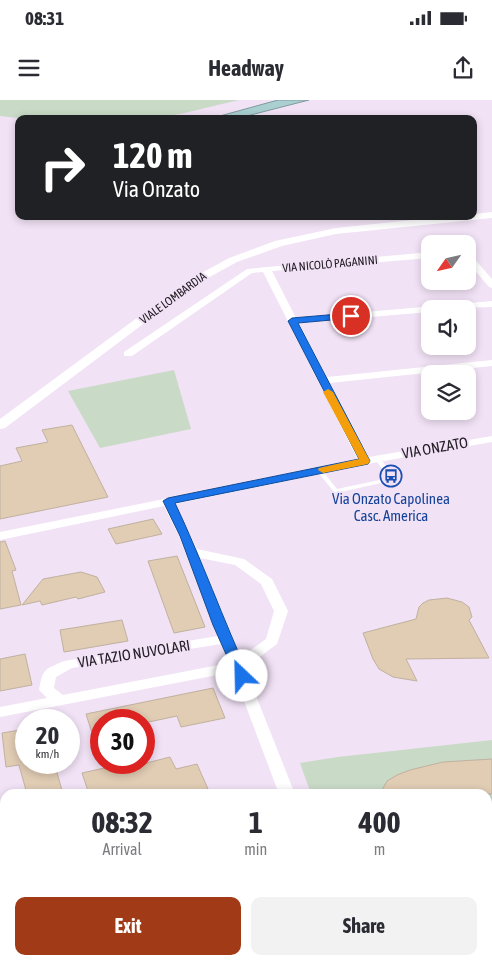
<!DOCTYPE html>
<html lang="en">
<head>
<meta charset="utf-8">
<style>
  :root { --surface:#fff; --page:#f2f2f3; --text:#2b2b33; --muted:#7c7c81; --accent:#a13a16 }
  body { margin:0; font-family:"Asap Condensed",sans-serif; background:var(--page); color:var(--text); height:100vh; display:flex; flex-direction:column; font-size:19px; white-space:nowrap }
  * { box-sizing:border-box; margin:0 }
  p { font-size:16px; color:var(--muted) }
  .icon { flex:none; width:28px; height:28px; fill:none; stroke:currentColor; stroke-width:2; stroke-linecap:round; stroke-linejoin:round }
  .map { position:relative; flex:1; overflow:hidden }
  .panel { position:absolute; left:0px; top:689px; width:492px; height:176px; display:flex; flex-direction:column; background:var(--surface); border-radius:15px 15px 0 0; box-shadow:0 2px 8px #0003 }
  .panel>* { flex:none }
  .top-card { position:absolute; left:15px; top:15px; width:462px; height:105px; border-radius:10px; box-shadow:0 2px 8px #0003; background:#202124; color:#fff; overflow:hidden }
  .needle { width:32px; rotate:236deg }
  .tools { position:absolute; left:421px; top:135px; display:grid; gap:10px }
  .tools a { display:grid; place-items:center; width:55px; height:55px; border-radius:10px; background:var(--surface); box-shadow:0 2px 8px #0003; font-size:25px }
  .speed { position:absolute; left:15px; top:609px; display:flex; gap:10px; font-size:25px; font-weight:700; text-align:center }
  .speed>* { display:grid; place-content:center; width:65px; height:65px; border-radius:50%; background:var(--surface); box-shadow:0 2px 8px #0003; line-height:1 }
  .speed small { font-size:12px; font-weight:400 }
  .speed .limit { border:8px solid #d22; background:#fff; color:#111 }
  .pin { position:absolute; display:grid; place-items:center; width:42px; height:42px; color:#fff; margin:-21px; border:2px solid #fff; border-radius:50%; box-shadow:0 1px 5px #0007 }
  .me { position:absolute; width:55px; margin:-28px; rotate:336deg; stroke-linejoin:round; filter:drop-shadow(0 0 4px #0008) }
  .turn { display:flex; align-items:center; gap:18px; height:105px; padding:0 15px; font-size:22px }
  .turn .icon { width:65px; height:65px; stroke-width:2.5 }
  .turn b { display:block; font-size:35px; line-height:42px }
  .eta { display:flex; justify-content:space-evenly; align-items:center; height:85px; text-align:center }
  .eta b { font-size:30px; font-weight:700; line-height:35px }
  .primary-button { display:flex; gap:10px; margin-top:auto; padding:10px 15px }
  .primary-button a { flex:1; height:58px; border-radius:10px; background:var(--accent); color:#fff; font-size:20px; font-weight:700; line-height:58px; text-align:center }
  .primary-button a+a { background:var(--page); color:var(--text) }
  .status { display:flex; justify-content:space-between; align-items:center; height:35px; padding:0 25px; background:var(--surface); direction:ltr }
  .status svg { height:14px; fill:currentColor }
  header { display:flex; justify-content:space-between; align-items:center; height:65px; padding:0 15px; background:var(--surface); font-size:22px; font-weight:700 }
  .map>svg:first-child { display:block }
</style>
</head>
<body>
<div class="status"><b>08:31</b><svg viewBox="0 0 49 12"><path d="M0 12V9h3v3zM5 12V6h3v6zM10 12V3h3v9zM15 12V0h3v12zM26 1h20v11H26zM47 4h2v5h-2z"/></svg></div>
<header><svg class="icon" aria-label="menu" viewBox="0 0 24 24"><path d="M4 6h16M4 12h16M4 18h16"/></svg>Headway<svg class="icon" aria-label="share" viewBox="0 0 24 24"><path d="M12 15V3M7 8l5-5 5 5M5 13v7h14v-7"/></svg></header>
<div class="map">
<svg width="492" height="864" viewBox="0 0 492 864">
  <rect width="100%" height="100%" fill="#f1e2f5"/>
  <!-- green -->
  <path fill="#c9dac7" d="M0 0H239L180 14 148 19H26L0 16Z
    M174 270 191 329 100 348 68 291Z
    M492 640V832H488V694H311L300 663 338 657Z"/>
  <!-- water -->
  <path fill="#a9cfd0" stroke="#819a9d" d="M278 0H309L235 19H209Z"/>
  <!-- building -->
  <path fill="#e1ccb4" stroke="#c0b1a0" d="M72 325 108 397 0 419V366L22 361 16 348 48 342 42 330Z
    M153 419 162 434 116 444 108 429Z
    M5 441 16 470 12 471 21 505 0 509V442Z
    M177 456 205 527 174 533 148 461Z
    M81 472 97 477 105 492 78 499 76 497 42 505 40 501 22 505 43 479Z
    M447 498 462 502 469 507 472 517 469 520 489 558 406 559 417 581 393 577 379 569 373 559 363 533 416 519 419 507 423 503 429 500Z
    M122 520 128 541 64 552 60 530Z
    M25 554 32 585 0 591V559Z
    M213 588 225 618 181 627 177 616 144 623V620H101V651L98 652 86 614Z
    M26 629V662H54L63 694H27L19 665 6 667 2 633Z
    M170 657 176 669 197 664 208 689 189 694H89L82 673 113 666 115 671Z
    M492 659V694H380L387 681 397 675 410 670 443 662Z"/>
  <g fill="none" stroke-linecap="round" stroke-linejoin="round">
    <!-- service -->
    <path fill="#fff" fill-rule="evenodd" d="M378 357 380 358 395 378 396 379 395 380 336 393 334 392 317 371 318 370H322L337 389 389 378 375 359Z"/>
    <!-- minor -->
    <path fill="#fff" fill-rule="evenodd" d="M430 152V158L272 171 296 218 492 201V207L430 209V212L299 223 327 277 492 260V266L330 283 369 357 492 336V342L378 362 175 404 197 449 244 459 272 479 288 511 277 544 245 568 295 694H279L233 572 0 617V607L47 598 39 590C43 568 44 570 64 561L218 536 179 436 164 406 0 440V432L358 360 263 172 252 173 132 256H124V252L247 169ZM200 458 235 465 261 484 274 511 266 539 241 557ZM221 544 229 563 63 595 54 588 56 577 72 568Z
      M468 154 471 155 492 179V188L489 187 468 162Z
      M0 779 5 781V813L0 812Z
      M492 847V863L482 862 481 860H488V848Z
      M432 860H469L467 864H431Z"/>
    <!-- tertiary -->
    <path fill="#fff" fill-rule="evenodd" d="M492 112V118L336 134 282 146 237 162 195 185 5 328 0 329V319L187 181 229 158 275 141 336 128 451 116H474V114Z"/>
  </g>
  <!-- route -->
  <path fill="#1a73e8" stroke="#114b97" d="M351 213 356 216 354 218 298 223 370 361 368 364 175 403C202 460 223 519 249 576L247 579H237L213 525 180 436 163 401 168 398 359 359 288 221 292 218Z"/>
  <!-- slow -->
  <path fill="#f59e0b" d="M328 289 333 292 370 361 368 364 323 373 318 370 319 368 359 359 323 292Z"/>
  <!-- icons -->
  <defs>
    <g id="bus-ring" transform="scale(1.125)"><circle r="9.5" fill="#f1e2f5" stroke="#1a4fb4" stroke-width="1.5"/><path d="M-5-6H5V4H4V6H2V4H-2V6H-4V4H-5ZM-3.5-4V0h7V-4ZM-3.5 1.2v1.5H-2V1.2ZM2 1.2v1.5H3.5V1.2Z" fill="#1a4fb4"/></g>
  </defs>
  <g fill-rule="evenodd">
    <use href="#bus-ring" x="391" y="376"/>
  </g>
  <g text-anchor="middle" stroke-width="4" stroke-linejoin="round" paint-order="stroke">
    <!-- far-street labels -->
    <g font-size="12" fill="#252027" stroke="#f1e2f5">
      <text transform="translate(330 164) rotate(-5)" y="4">VIA NICOLÒ PAGANINI</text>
      <text transform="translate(173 198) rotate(-36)" y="4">VIALE LOMBARDIA</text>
    </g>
    <!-- street labels -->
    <g font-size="15" fill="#252027" stroke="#f1e2f5">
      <text transform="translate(435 348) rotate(-10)" y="5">VIA ONZATO</text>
      <text transform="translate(134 554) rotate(-9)" y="5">VIA TAZIO NUVOLARI</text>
    </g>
    <!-- transit labels -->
    <g font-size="15" fill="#164399" stroke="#f1e2f5">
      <text x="391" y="404">Via Onzato Capolinea<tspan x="391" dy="17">Casc. America</tspan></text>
    </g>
  </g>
</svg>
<div class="tools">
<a><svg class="needle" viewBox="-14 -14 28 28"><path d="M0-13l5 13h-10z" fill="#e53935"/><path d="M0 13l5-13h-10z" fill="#7c7c81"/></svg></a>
<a><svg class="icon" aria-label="sound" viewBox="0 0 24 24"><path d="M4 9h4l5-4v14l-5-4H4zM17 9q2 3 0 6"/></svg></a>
<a><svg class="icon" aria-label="layers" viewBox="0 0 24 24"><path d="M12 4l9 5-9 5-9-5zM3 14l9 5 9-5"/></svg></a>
</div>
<div class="speed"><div>20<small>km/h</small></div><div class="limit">30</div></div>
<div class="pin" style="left:351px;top:216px;background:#d93025"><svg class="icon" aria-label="arrive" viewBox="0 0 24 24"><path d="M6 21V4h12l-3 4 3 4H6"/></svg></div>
<svg class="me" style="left:242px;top:576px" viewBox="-20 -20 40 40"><circle r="19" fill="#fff"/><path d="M0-13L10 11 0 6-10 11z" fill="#1a73e8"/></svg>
<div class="top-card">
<div class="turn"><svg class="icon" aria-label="right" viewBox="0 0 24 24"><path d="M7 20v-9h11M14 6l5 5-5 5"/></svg><div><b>120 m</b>Via Onzato</div></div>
</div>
<section class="panel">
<div class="eta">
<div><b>08:32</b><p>Arrival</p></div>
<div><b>1</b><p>min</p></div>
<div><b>400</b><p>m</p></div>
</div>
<div class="primary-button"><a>Exit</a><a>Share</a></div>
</section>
</div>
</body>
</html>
